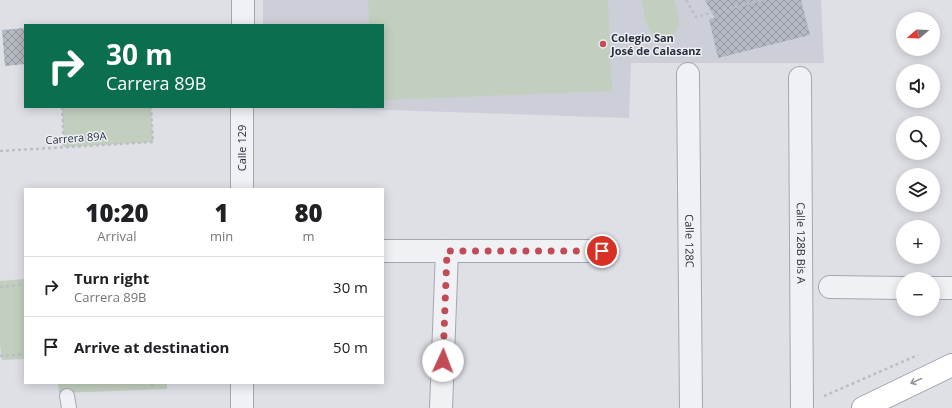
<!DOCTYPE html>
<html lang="en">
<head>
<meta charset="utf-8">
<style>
  :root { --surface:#fff; --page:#f2f2f2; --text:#202124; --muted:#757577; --line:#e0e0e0 }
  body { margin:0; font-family:"Open Sans",sans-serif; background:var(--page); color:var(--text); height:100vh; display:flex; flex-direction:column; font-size:15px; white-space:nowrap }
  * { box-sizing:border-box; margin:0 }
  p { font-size:13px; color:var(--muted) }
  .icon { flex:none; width:22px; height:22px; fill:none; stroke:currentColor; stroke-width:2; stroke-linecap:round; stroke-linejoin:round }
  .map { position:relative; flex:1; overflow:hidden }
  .side { position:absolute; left:24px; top:188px; width:360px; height:196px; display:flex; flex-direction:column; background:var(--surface); border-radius:0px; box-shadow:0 2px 10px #0003 }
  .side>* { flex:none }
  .banner { position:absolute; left:24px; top:24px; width:360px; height:84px; border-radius:0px; box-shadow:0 2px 10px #0003; background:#0b6e4f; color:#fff; overflow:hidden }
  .needle { width:26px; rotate:251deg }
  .fabs { position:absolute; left:896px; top:12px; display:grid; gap:8px }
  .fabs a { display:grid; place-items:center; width:44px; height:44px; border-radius:50%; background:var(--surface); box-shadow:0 2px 10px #0003; font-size:20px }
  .pin { position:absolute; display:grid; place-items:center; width:34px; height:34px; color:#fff; margin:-17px; border:2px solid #fff; border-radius:50%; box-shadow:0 1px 4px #0007 }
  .me { position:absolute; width:44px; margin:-22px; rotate:2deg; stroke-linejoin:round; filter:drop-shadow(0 0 3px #0008) }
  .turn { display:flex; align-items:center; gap:14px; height:84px; padding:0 16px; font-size:18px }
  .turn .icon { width:52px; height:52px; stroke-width:2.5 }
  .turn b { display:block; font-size:28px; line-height:34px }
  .eta { display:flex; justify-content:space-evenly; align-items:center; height:68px; text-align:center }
  .eta b { font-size:24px; font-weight:800; line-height:28px }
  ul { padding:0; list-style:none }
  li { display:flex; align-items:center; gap:12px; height:60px; padding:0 16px; border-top:1px solid var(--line) }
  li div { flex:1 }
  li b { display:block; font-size:15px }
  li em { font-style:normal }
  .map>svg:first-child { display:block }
</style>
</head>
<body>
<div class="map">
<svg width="952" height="408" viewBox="0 0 952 408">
  <defs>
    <pattern id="building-cross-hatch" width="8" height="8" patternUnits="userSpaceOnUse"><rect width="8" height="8" fill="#b5b9c2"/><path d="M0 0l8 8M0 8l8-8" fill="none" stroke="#93979f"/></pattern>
  </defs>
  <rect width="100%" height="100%" fill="#dee0e6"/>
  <!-- built -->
  <path fill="#cccfd7" d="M263 0H821L824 63H631L629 118 297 107H383V25H263Z"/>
  <!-- park -->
  <path fill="#c2cfbf" d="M368 0H608L612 91 383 100V25H369Z
    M641 0H674C676 7 680 17 679 24 677 37 659 44 651 33 645 24 644 10 641 0Z
    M62 107H151L153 142 64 147Z
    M25 279V359L2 360 0 345V281Z
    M58 383H167V389L59 393Z"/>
  <!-- building -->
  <path fill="url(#building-cross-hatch)" d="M705 0H801L810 35 718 58 709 19 715 18Z
    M25 28V64L5 66 2 30Z"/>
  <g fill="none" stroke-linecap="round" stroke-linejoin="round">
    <!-- lane casing -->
    <g stroke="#a4a7af" stroke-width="16">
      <path id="lane" d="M67 396 69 408"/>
    </g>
    <!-- street casing -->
    <g stroke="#a4a7af" stroke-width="24">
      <g id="street">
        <path d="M243 25V0"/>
        <path id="s1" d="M688 74 691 408"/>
        <path id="s2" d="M800 78 802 408"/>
        <path d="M242 189V107"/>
        <path d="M383 251H602"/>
        <path d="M830 287 903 288"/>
        <path d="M933 288H952"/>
        <path d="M242 408V383"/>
        <path d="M441 408 447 251"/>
      </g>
    </g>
    <!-- primary casing -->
    <g stroke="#9ea4b1" stroke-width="24">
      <path id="primary" d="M863 408 952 365"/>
    </g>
    <!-- path -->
    <path stroke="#bcbec5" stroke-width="2.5" stroke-dasharray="3 3" stroke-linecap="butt" d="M686 0 696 17 761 0
      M62 107 64 147
      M0 151 153 142 151 107
      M0 287 25 284
      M0 356 25 354
      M152 383V387
      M824 396 918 355"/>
    <!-- lane -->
    <use href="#lane" stroke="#f0f1f5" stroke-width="14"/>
    <!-- street -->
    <use href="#street" stroke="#f0f1f5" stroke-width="22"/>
    <!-- primary -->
    <use href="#primary" stroke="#fff" stroke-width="22"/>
  </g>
  <!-- one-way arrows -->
  <defs><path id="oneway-shaft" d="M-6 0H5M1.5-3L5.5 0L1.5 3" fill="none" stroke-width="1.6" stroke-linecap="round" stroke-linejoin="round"/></defs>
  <use stroke="#94969d" href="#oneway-shaft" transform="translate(916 381) rotate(155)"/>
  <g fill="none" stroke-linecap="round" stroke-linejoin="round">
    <!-- route -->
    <path stroke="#c24c56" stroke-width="7" stroke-dasharray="0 12.6" d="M443 361 447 251H602"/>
  </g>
  <!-- markers -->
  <circle fill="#c24c56" stroke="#edeff4" stroke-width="1.5" cx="603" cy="44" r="4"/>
  <g text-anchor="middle" stroke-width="3" stroke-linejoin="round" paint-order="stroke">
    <!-- poi labels -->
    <g font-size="11" font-weight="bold" fill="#282e3b" stroke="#edeff4" text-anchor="start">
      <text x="611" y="42">Colegio San<tspan x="611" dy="13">José de Calasanz</tspan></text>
    </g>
    <!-- street labels -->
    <g font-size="11" fill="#282e3b" stroke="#edeff4">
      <text transform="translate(76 138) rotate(-4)" y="4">Carrera 89A</text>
      <text transform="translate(242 148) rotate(-90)" y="4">Calle 129</text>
      <text dy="4" stroke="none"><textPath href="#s1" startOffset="167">Calle 128C</textPath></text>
      <text dy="4" stroke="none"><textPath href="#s2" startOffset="165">Calle 128B Bis A</textPath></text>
    </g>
  </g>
</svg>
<div class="fabs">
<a><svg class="needle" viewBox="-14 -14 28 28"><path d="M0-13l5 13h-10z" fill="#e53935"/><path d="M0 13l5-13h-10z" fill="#757577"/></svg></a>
<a><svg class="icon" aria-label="sound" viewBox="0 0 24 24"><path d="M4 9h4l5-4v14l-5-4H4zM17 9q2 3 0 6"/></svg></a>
<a><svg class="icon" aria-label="search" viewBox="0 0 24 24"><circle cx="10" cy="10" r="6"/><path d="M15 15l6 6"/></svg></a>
<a><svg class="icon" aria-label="layers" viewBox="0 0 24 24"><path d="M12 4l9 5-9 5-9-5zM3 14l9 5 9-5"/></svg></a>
<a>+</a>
<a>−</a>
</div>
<div class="pin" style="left:602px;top:251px;background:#d93025"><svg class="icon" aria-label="arrive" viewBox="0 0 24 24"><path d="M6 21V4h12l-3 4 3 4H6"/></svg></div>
<svg class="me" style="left:443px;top:361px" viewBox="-20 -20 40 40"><circle r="19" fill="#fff"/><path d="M0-13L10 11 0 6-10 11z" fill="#c24c56"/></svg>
<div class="banner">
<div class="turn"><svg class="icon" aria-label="right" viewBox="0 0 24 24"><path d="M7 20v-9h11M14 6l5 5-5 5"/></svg><div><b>30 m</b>Carrera 89B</div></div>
</div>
<section class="side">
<div class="eta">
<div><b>10:20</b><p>Arrival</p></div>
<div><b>1</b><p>min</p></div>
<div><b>80</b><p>m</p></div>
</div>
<ul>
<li><svg class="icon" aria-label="right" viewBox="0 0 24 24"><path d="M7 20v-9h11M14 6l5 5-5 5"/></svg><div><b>Turn right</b><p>Carrera 89B</p></div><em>30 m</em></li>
<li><svg class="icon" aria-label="arrive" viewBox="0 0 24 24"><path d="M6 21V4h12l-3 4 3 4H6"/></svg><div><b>Arrive at destination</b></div><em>50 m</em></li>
</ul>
</section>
</div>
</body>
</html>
